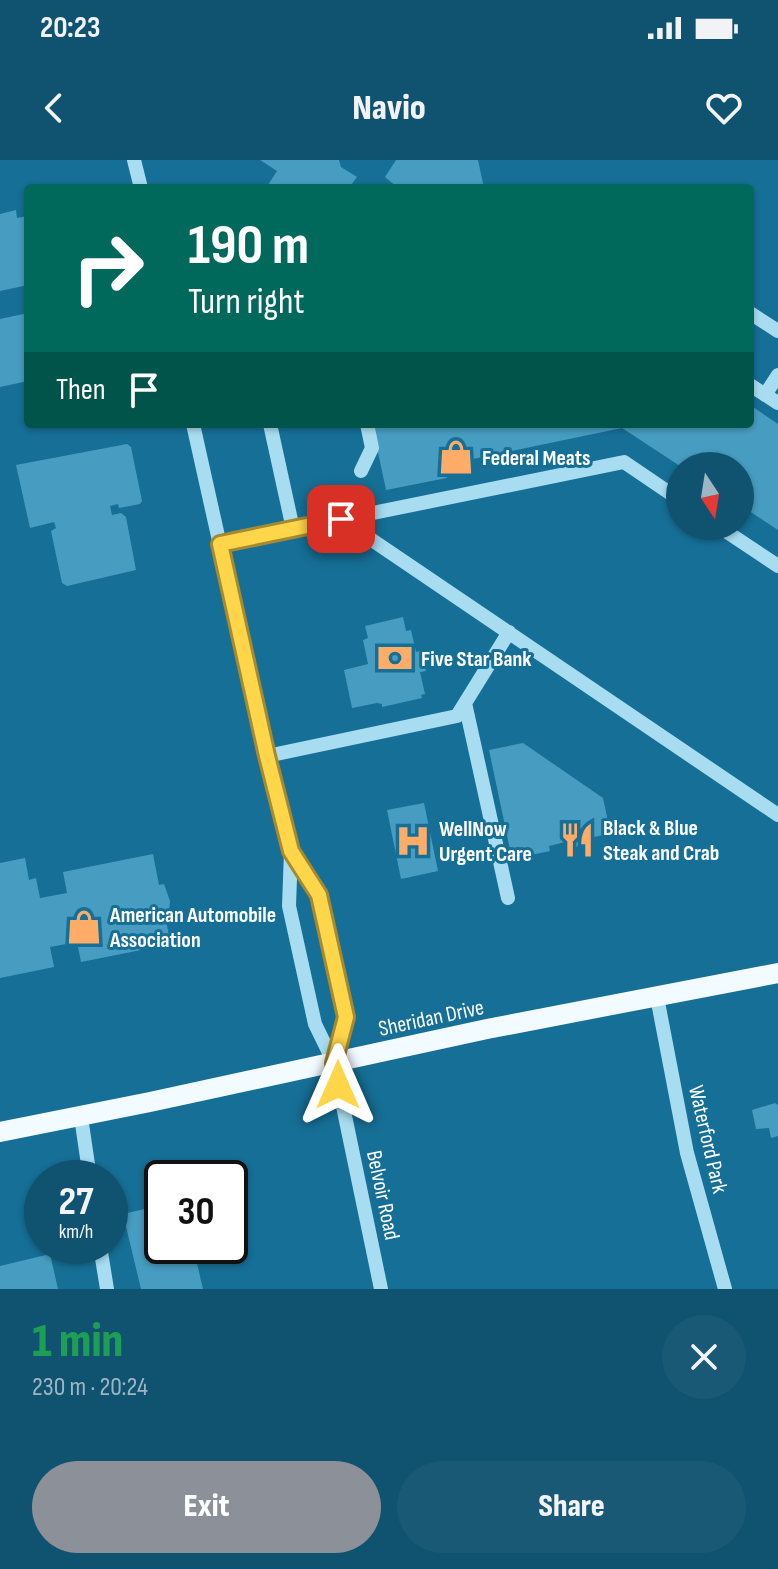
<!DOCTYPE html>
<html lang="en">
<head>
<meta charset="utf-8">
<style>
  :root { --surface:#105370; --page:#195975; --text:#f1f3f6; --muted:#9cb6c3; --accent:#8c9099 }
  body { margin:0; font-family:"Sofia Sans Condensed",sans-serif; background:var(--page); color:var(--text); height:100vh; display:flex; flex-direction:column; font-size:30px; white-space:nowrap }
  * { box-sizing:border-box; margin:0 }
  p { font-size:26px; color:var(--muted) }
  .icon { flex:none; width:44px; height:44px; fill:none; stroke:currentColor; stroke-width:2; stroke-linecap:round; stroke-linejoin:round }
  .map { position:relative; height:1129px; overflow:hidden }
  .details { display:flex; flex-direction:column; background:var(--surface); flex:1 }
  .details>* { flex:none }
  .hud { position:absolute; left:24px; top:24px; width:730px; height:244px; border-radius:8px; box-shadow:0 2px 6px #0004; background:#00695c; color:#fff; overflow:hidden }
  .needle { width:52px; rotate:168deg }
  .fabs { position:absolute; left:666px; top:292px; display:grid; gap:16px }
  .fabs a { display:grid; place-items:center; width:88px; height:88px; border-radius:50%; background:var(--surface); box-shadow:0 2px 6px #0004; font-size:40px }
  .speed { position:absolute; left:24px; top:1000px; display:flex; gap:16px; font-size:40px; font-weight:700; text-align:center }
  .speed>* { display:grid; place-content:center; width:104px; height:104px; border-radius:50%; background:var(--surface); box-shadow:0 2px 6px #0004; line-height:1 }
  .speed small { font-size:20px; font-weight:400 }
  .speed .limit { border:4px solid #111; border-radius:12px; background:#fff; color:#111 }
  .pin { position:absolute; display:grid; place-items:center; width:68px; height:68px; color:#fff; margin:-34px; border-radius:16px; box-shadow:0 4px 12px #0006 }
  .me { position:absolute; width:88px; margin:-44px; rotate:0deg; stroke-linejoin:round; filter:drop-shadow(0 0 6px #0008) }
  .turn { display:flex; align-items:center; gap:28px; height:168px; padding:0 32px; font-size:36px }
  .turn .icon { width:104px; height:104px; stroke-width:2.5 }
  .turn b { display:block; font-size:56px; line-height:68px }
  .then { display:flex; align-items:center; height:76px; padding:0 32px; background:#0003; gap:16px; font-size:30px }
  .round { display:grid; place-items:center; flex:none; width:84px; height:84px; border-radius:42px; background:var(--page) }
  .summary { display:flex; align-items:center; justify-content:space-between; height:136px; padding:0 32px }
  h1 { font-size:48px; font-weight:800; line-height:60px; color:#1e9e55 }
  .primary-button { display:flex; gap:16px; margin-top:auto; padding:16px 32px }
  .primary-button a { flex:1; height:92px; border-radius:48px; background:var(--accent); color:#fff; font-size:32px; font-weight:800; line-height:92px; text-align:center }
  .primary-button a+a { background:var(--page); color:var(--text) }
  .status { display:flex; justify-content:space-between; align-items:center; height:56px; padding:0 40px; background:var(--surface); direction:ltr }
  .status svg { height:22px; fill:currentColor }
  header { display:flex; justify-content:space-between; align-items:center; height:104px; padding:0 32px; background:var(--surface); font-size:36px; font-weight:800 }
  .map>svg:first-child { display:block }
</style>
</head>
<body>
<div class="status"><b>20:23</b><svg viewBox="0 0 49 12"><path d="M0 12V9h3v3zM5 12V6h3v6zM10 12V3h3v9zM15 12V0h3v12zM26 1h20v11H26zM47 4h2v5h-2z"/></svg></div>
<header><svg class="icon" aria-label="back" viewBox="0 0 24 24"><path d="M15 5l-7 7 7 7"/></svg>Navio<svg class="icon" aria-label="heart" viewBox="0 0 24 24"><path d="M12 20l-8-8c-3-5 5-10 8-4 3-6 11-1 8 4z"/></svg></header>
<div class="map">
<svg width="778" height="1129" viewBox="0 0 778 1129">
  <rect width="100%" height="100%" fill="#166f96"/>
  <!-- building -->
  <path fill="#479dc1" d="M260 0H339L341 7 357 17 349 28H266L277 11Z
    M396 0H478L484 28H398L385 17Z
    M16 50 17 58 28 56V125L0 131V54Z
    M28 153V221L0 227V159Z
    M750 245 778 264V370L740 345V306H680L622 268 444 305 447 318 386 330 372 264H750Z
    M127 284 131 287 142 341 140 344 119 348 118 344 110 346 112 355 121 353 126 357 136 410 67 426 62 423 51 371 56 368 54 362 30 368 16 305Z
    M403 457 406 471 411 470 416 492 422 490 426 511 420 512 425 534 421 535 422 538 382 547V544L377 543 352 548 344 510 368 504 363 480 368 478 365 466Z
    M523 583 603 638 609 666 604 675 588 678 589 684 566 689 565 682 549 686 550 691 512 699 489 590Z
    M424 643 438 711 401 719 387 650Z
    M153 694 159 725 164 724 170 741 169 751 164 752 171 784 81 802 77 782 50 787 54 807 0 818V703L25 698 29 720 36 718 40 738 67 733 63 712Z
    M775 943 778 945V976L771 978 769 968 756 969 752 950Z
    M162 1045V1086H193L203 1129H141L123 1054Z
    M50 1094 58 1129H0V1106Z"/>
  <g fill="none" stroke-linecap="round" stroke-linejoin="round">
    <!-- minor -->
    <path stroke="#a8dcf1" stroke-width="14" d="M134 0 141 28
      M750 153 778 171
      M750 225 778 243
      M765 235 778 215
      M193 264 267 596 291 691 289 746 315 864 334 903 381 1129
      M270 264 293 369
      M361 311 372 288 367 264
      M341 359 778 655
      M718 366 778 406
      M220 384 624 302 680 340
      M465 543 508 738
      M267 596 457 556 509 472
      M292 691 319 735 346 857 334 903
      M657 837 687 993 725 1129
      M81 957 90 1018
      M100 1086 107 1129"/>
    <!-- major -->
    <path stroke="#f2fbff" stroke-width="20" d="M0 972 150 942 487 869 778 813"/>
  </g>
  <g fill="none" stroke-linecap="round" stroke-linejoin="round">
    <!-- route casing -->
    <g stroke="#a68a30" stroke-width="20">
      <path id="route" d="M338 925 334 903 346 857 319 735 291 691 267 596 220 384 341 359"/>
    </g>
    <!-- route -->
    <use href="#route" stroke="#ffd54a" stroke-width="14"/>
  </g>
  <!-- icons -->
  <defs>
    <g id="shop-bare" transform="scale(2.76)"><path d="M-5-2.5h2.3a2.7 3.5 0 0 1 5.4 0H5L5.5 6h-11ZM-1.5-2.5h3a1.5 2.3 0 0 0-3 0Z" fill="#ffac68" stroke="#166f96" stroke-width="2.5" paint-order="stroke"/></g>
    <g id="bank-bare" transform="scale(2.76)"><path d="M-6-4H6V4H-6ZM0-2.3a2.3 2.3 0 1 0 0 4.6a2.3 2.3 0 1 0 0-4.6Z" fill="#ffac68" stroke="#166f96" stroke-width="2.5" paint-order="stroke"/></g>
    <g id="restaurant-bare" transform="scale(2.76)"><path d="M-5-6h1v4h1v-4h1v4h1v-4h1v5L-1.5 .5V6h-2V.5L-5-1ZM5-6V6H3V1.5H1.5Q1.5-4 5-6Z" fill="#ffac68" stroke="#166f96" stroke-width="2.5" paint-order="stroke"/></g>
    <g id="hospital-bare" transform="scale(2.76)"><path d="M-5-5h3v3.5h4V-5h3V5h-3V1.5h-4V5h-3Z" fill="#ffac68" stroke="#166f96" stroke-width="2.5" paint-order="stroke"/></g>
  </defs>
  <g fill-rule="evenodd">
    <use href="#shop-bare" x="456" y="297"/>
    <use href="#bank-bare" x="395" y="498"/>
    <use href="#restaurant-bare" x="577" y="680"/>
    <use href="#hospital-bare" x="413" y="681"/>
    <use href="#shop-bare" x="84" y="767"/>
  </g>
  <g text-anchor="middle" stroke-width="6" stroke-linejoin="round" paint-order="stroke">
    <!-- poi labels -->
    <g font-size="22" font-weight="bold" fill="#fff" stroke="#166f96" text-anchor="start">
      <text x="482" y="305">Federal Meats</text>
      <text x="421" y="506">Five Star Bank</text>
      <text x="603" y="675">Black &amp; Blue<tspan x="603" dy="25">Steak and Crab</tspan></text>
      <text x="439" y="676">WellNow<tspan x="439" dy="25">Urgent Care</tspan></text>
      <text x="110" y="762">American Automobile<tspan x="110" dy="25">Association</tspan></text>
    </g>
    <!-- street labels -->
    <g font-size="22" fill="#fff" stroke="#166f96">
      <text transform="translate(431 857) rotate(-12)" y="8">Sheridan Drive</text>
      <text transform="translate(709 979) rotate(77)" y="8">Waterford Park</text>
      <text transform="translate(384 1035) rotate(78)" y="8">Belvoir Road</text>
    </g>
  </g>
</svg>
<div class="fabs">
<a><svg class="needle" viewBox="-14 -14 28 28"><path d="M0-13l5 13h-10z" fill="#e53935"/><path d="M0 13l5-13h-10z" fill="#9cb6c3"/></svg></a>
</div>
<div class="speed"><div>27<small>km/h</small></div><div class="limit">30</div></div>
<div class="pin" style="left:341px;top:359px;background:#d93025"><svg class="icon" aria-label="arrive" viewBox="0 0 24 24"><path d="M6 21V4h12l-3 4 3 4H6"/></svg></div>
<svg class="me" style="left:338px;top:925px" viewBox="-20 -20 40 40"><path d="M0-17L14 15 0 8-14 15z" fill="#ffd54a" stroke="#fff" stroke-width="4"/></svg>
<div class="hud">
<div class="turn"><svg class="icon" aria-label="right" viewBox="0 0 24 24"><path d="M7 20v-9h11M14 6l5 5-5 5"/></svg><div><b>190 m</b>Turn right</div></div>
<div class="then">Then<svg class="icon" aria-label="arrive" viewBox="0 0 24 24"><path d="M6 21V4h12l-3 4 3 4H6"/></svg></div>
</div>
</div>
<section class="details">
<div class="summary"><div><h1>1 min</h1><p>230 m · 20:24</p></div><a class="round"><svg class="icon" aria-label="close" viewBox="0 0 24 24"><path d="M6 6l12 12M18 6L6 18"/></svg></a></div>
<div class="primary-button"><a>Exit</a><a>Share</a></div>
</section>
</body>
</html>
